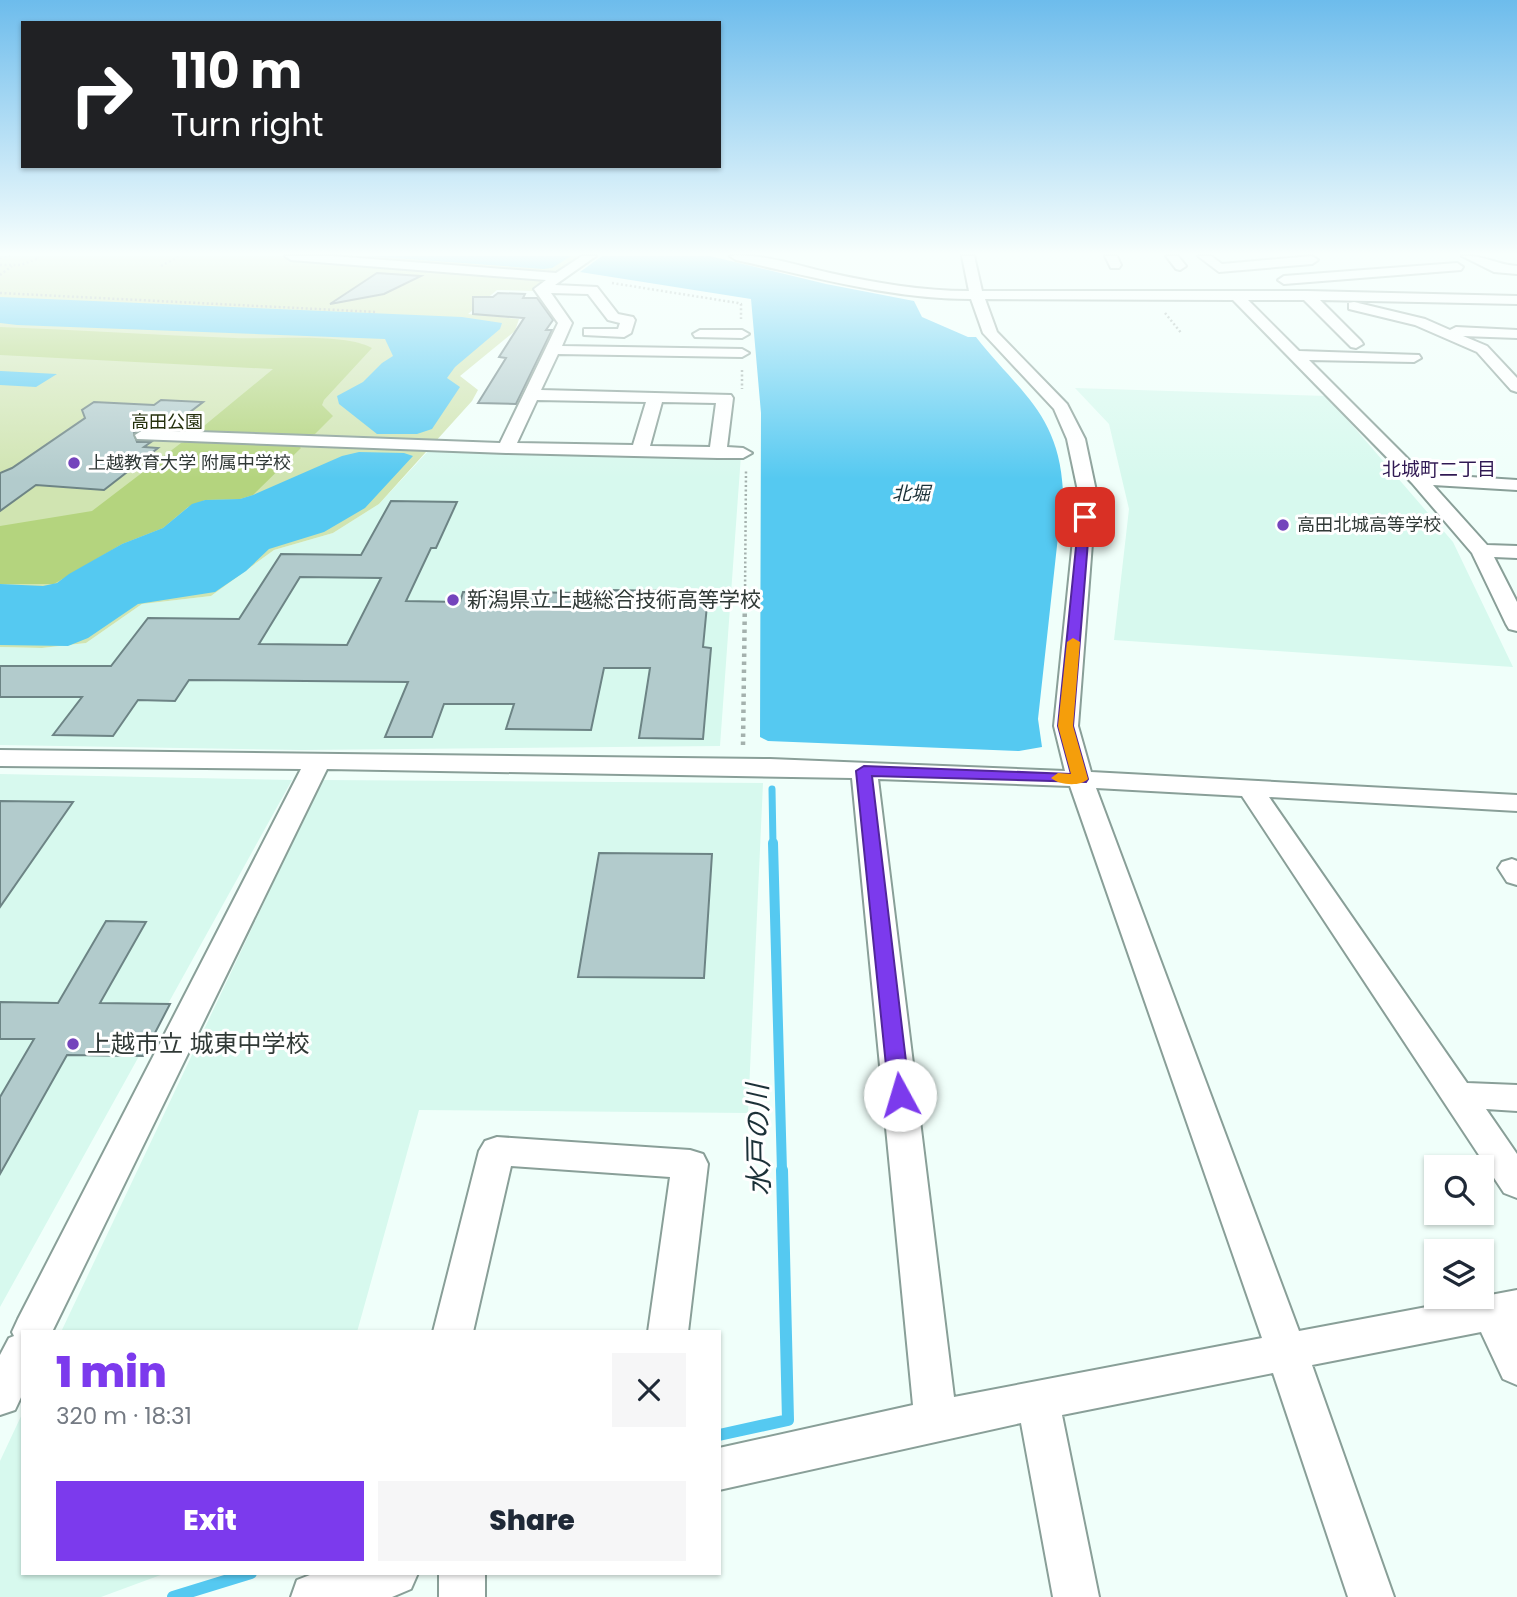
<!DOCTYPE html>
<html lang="en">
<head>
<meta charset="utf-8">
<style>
  :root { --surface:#fff; --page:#f6f6f7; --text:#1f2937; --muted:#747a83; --accent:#7c3aed }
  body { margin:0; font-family:Poppins,"Noto Sans JP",sans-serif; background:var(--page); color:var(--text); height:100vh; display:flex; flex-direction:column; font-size:26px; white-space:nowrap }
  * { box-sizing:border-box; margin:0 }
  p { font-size:23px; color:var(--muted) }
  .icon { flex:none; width:38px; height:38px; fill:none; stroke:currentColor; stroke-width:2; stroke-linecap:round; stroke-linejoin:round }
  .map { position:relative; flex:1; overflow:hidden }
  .sheet { position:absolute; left:21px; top:1330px; width:700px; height:245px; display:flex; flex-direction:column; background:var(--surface); border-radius:0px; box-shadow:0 2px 5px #0004 }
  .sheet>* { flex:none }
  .banner { position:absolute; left:21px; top:21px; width:700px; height:147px; border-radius:0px; box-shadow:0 2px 5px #0004; background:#202124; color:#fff; overflow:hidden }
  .tools { position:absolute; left:1424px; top:1155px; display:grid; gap:14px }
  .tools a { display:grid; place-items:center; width:70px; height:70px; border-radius:0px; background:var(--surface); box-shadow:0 2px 5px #0004; font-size:35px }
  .pin { position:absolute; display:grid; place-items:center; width:60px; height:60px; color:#fff; margin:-30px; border-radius:14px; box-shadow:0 4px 10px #0006 }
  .me { position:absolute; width:77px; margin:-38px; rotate:354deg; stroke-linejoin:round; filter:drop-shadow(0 0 5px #0008) }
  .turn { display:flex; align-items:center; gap:24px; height:147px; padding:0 35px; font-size:32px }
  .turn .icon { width:91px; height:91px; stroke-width:2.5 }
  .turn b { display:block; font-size:49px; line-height:60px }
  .round { display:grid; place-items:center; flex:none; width:74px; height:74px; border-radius:0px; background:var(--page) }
  .overview { display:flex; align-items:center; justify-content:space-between; height:119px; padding:0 35px }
  h1 { font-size:42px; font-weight:800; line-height:52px; color:var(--accent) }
  .button { display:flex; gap:14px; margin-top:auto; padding:14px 35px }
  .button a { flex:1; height:80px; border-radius:0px; background:var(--accent); color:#fff; font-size:28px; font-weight:800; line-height:80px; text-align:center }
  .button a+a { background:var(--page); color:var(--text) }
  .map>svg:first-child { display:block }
</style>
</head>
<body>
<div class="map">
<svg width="1517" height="1597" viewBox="0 0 1517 1597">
  <rect width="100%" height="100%" fill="#f0fffa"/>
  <!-- built -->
  <path fill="#d7f9ee" d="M1075 388 1327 396 1453 542 1513 667 1114 640 1129 509 1109 424Z
    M430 449 741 455 720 746 302 750 0 745V647L42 648 86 643 142 604 211 596 274 550 333 533 379 504Z
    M0 774 292 780 0 1307Z
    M322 780 763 783 748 1113 419 1110 357 1332H61Z
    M23 1412V1573H166L101 1597H0V1461Z"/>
  <!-- green -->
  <path fill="#d0e4b1" d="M0 256H584C568 267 548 275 535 288V291L497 290 468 314 519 319 515 331 460 376 478 390 472 401 379 504 333 533 274 550 211 596 142 604 86 643 42 648 0 647Z"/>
  <!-- forest -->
  <path fill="#b4d47e" d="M0 327C78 330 156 335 235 338 269 340 344 332 372 348L324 400 322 405 333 416 315 434 307 437 200 432 199 430 273 369 0 355Z
    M190 441 298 445 301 448 253 495 240 499 205 500 188 507 163 528 122 544 54 584H0V526L92 511 181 443Z"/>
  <!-- water -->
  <path fill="#55c9f1" d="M366 256H571L552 268 543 269Z
    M602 256H710L826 284 914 301 922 317 968 337H976C1019 392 1059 413 1063 491L1038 719 1042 747 1019 751 768 741 760 737 761 413 751 299 580 272Z
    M0 297 462 317 502 323 500 329 455 367 447 378 460 387 432 429 417 434H377L339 404 337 396 363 382 382 363 393 356 385 339 17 325 0 323Z
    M0 371H1L57 374 36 387 0 385Z
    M359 452 404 453 413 456 365 508 324 532 269 549 246 571 215 592 138 604 88 638 68 646 0 645V584L43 586 57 583 69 574 122 544 163 528 192 504 205 500 240 499 253 495 342 456Z"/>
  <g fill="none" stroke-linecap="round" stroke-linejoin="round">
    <!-- stream-far2 -->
    <path stroke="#55c9f1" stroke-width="7" d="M772 789 773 845"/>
    <!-- stream-far1 -->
    <path stroke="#55c9f1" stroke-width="10" d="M773 843 782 1171"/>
    <!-- stream -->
    <path stroke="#55c9f1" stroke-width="12" d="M719 1435 788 1420 782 1170
      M173 1597 251 1573"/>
  </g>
  <!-- building -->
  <path fill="#b2cbcc" stroke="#6d8485" stroke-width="2" fill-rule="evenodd" d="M377 273 421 276 384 294 330 304Z
    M498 293 525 294 523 298H537L553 320 546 330H552L516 404 478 403 506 358 499 357 524 318 473 314V297H493Z
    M161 400 203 402 169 428 143 427 134 433 137 442H151L144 447 158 448 104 490 36 485 0 511V473L12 468 85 418 82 410 94 402 154 405Z
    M391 501 457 502 436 548H431L406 601 460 602 463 592 607 593 608 590 672 591 671 595H708L703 647 711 648 703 739 639 738 650 668H604L591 730 506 729 514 704H444L432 737H385L408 682 189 680 175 701 138 700 113 736 53 735 82 697H0V666H111L148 618 239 619 281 554 361 555ZM300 577 381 578 347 645 259 644Z
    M0 801 73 802 0 907Z
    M599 853 712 854 704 978 578 977Z
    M106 921 146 922 100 1003 170 1004 143 1056 67 1055 0 1174V1097L34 1039H0V1002L58 1003Z"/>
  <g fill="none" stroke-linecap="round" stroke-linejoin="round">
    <!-- minor casing -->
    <g stroke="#899f98" stroke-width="4">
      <path id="minor" d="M285 256H332L556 273 582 256H596L555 285 597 287 618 314 633 317 635 320 631 333 624 337 584 335V329H618L620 323 608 320 588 294 551 293 572 323 562 346 742 349 749 353 742 357 558 354 541 390 731 395 733 398 727 447 743 448 752 453 743 458H718L506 453 137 439 135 435 143 430 500 443 558 323 534 289 546 280 291 260ZM537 400 646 402 633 445 517 443ZM662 402 716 403 710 447 650 446Z
        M730 256C762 253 798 266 830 273 876 283 921 291 969 291L962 256H974L982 291H1307L1517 296V304L1320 300 1361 341 1363 344 1356 348 1351 347 1304 300H1248L1299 351 1419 355 1421 358 1414 362 1309 360 1423 474 1517 480V490L1433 485 1487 545 1517 546V558L1494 557 1517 602V631L1509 629 1506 624 1472 553 1412 483 1233 300 985 299 997 332 1067 404 1085 439 1096 491 1078 726 1091 772 1517 795V811L1269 797 1467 1083 1517 1085V1111L1486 1109 1517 1154V1198L1504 1193 1242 796 1096 788 1299 1331 1517 1290V1385L1503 1379 1481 1332 1312 1365 1394 1597H1348L1273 1373 1062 1415 1099 1597H1053L1021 1423 719 1490V1448L913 1405 852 778 327 769 52 1332H23V1393L15 1410 0 1415V1355L9 1338 14 1336 12 1332 18 1319 301 769 0 766V750L770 759 1065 771 1054 726 1078 491 1067 439 1054 409 983 333 971 299C891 299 814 277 736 260ZM878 779 1070 786 1262 1338 954 1397Z
        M1105 256H1117L1121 265 1119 268H1111Z
        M1166 256H1178L1186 266 1180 270 1176 269Z
        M1198 256H1211L1222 264 1312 256 1318 260 1312 264 1219 272Z
        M1462 256C1481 254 1497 265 1517 266V274L1494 272Z
        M1457 263 1463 267 1461 270 1284 284 1278 280 1284 276Z
        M1354 302 1425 319 1450 330 1456 327 1517 330V338L1463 336 1487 346 1517 378V392L1511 390 1477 352 1415 325 1349 309V303Z
        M700 330H742L749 334 742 338 695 337 693 334Z
        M1512 859 1517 861V885L1507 882 1498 868 1502 862Z
        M497 1137 690 1150 703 1154 708 1164 688 1332H648L670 1177 511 1166 473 1332H433L479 1151 485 1141Z
        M315 1573H418L411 1589 392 1597H291L297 1580Z
        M439 1573H485V1597H439Z"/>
    </g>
    <!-- path-far1 -->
    <path stroke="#a4b1ad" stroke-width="2.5" stroke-dasharray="2 2.5" stroke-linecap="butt" d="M0 258 10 256
      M0 265H21L39 258 36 256
      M161 266 180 256
      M0 275 12 266
      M612 283 738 303 741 304V319
      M0 293 377 312
      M1165 313 1182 334
      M742 370V389
      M745 595 746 470"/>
    <!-- path -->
    <path stroke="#a4b1ad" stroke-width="4.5" stroke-dasharray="3.5 4.5" stroke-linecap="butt" d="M743 745 745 593"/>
    <!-- minor -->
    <use href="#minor" fill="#fff" fill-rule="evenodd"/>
  </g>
  <!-- sky -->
  <linearGradient id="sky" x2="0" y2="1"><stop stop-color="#6dbcec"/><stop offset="0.53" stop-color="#f8fffd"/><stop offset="1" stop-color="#f8fffd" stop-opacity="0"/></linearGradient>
  <rect width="1517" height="479" fill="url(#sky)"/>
  <!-- route -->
  <path fill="#7c3aed" stroke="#51269a" stroke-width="2" d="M1085 513 1090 517 1073 726 1088 779 1086 782 872 776 910 1095 907 1100 900 1103 892 1100 889 1095 856 771 864 766 1071 774 1058 726 1079 517Z"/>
  <!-- slow -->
  <path fill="#f59e0b" d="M1073 638 1080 642 1073 726 1088 779C1080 787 1059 785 1051 778L1058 773 1071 774 1058 726 1067 642Z"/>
  <!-- markers -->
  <g fill="#7444bc" stroke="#fff" stroke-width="2.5">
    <circle cx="74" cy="463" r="7"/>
    <circle cx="1283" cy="525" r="7"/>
    <circle cx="453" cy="600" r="7"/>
    <circle cx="73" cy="1044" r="7"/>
  </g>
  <g text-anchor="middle" stroke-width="6" stroke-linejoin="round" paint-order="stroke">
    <!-- far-park labels -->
    <g font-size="18" fill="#25310d" stroke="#fff">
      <text x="167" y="428">高田公園</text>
    </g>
    <!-- far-poi labels -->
    <g font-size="18" fill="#303936" stroke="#fff" text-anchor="start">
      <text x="88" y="469">上越教育大学 附属中学校</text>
      <text x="1297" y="531">高田北城高等学校</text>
    </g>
    <!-- far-neighbourhood labels -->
    <g font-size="19" fill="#301953" stroke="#fff">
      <text x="1439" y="476">北城町二丁目</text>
    </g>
    <!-- far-water labels -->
    <g font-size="19" font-style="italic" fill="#1c3138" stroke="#fff">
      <text x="911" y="500">北堀</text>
    </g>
    <!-- poi labels -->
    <g font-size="21" fill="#303936" stroke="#fff" text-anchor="start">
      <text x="467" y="607">新潟県立上越総合技術高等学校</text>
    </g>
    <!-- near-poi labels -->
    <g font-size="24" fill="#303936" stroke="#fff" text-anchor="start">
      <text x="87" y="1052">上越市立 城東中学校</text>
    </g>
    <!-- near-water labels -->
    <g font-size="28" font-style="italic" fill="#1c3138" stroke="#fff">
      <text transform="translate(758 1140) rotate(-91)" y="10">水戸の川</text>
    </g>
  </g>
</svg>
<div class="tools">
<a><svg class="icon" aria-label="search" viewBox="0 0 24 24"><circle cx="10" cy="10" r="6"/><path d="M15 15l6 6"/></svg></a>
<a><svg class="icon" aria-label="layers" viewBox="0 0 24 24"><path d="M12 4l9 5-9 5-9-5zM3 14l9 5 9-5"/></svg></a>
</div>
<div class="pin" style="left:1085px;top:517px;background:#d93025"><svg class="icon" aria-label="arrive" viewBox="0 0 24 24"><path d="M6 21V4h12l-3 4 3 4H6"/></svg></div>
<svg class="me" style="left:900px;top:1095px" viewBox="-20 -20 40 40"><circle r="19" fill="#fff"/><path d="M0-13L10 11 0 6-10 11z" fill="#7c3aed"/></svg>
<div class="banner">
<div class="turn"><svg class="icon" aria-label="right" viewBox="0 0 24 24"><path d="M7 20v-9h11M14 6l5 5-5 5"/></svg><div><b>110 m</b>Turn right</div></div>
</div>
<section class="sheet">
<div class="overview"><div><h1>1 min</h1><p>320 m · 18:31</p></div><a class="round"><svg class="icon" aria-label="close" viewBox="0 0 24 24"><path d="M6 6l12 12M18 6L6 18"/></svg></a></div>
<div class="button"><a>Exit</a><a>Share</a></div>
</section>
</div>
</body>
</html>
